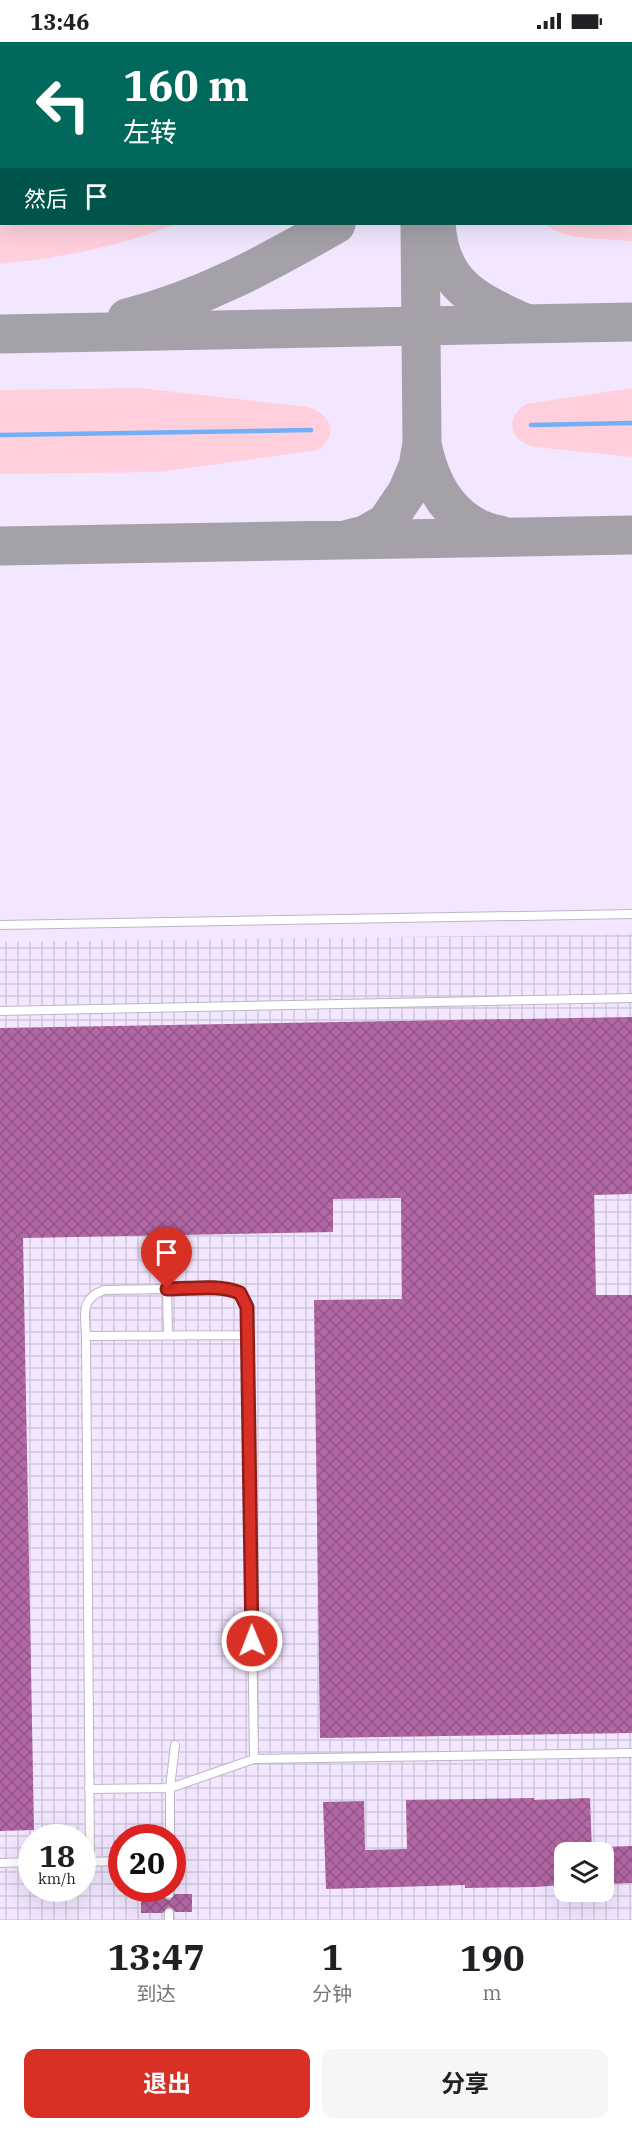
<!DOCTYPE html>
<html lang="zh">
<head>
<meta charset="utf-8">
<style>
  :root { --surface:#fff; --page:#f6f6f6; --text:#202124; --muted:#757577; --accent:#d93025 }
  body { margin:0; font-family:"IBM Plex Serif","Noto Sans SC",serif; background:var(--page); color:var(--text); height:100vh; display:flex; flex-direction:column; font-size:22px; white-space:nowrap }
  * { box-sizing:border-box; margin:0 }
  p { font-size:20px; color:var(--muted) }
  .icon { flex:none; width:33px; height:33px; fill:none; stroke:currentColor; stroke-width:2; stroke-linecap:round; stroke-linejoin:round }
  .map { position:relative; height:1878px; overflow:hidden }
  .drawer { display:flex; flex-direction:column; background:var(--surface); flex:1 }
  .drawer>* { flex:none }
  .banner { position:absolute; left:0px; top:0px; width:633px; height:183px; box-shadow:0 6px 24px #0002; background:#00695c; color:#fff; overflow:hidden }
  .controls { position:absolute; left:554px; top:1800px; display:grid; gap:12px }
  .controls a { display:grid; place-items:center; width:60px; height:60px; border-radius:12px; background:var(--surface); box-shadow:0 6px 24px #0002; font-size:30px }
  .speed { position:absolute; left:18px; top:1782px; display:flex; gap:12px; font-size:30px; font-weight:700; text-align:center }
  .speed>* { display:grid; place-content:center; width:78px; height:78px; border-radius:50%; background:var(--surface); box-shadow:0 6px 24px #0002; line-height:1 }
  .speed small { font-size:15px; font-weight:400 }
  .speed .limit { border:9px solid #d22; background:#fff; color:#111 }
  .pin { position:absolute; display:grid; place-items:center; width:51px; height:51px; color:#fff; margin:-62px -26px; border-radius:50% 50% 50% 0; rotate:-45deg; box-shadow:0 0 6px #0007 }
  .pin .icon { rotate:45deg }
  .me { position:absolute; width:66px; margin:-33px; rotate:359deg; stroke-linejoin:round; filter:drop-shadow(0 0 4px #0008) }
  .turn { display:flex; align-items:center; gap:21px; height:126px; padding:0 24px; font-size:27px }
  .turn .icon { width:78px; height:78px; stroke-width:2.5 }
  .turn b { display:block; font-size:42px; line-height:51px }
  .then { display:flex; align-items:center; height:57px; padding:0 24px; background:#0003; gap:12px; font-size:22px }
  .eta { display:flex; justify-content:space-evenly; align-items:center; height:102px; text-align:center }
  .eta b { font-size:36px; font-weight:700; line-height:42px }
  .button { display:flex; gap:12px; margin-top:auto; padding:12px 24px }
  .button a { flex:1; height:69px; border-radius:12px; background:var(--accent); color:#fff; font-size:24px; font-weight:700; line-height:69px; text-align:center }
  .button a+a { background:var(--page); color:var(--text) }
  .status { display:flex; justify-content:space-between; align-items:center; height:42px; padding:0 30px; background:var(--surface); direction:ltr }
  .status svg { height:16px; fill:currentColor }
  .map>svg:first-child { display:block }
</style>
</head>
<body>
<div class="status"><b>13:46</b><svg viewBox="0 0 49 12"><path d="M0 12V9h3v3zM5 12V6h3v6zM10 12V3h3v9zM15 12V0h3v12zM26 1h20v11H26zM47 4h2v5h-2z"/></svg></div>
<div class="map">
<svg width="632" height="1878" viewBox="0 0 632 1878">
  <defs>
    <pattern id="industrial-grid" width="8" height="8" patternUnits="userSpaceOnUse" patternTransform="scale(1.5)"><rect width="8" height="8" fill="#f2e7ff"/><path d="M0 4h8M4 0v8" fill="none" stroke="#d0c7dc"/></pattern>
    <pattern id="building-cross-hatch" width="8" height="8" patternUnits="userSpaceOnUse" patternTransform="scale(1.5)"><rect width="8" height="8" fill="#b367a5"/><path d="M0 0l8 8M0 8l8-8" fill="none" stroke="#935688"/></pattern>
  </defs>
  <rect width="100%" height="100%" fill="#f9f6fd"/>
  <!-- built -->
  <path fill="#f2e7ff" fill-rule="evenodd" d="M0 0H632V894L0 905ZM2 2H632V182H2Z"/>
  <!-- industrial -->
  <path fill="url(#industrial-grid)" fill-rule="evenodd" d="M632 892V1878H0V900ZM32 1796H82V1846H32ZM122 1796H172V1846H122ZM564 1810H603V1850H564Z"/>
  <!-- grass -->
  <path fill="#ffd0dc" d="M0 0H523L520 2H2V182H177C120 204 61 216 0 222Z
    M632 95V199C610 197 560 198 546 182H632Z
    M140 346 308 365C331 372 340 392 318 408L160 430 0 432V348Z
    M632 346V415L535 405C509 399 504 377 526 362Z"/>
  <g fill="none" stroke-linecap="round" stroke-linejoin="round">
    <!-- stream -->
    <path stroke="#72aff9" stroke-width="4.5" d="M531 383 632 381
      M0 393 311 388"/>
    <!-- taxiway -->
    <path stroke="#a4a2a8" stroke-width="39" d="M632 19V18
      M420 182 422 401C430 444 453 485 500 493
      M436 182C440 241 473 258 523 280
      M127 276C205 256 268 221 336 182
      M0 292 632 280
      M349 497 365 493 386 481 407 450 418 424 422 401
      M0 504 632 493"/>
  </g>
  <!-- building -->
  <path fill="url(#building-cross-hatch)" d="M632 975V1152L594 1153 596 1253H632V1691L320 1696 314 1258 402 1257 401 1156 333 1157V1190L23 1196 34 1788 0 1789V986Z
    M534 1756V1758L590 1756 592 1810H564V1843L535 1845 465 1846V1843L326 1847 323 1760 364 1759 365 1808 407 1807 406 1758Z
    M632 1804V1841L603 1842V1805Z
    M163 1852 166 1857 170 1858 175 1852H192V1870H175L172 1866 168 1865 163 1871H141V1853Z"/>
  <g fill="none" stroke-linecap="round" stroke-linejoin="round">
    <!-- service casing -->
    <g stroke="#beb6c6" stroke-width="10">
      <path id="service" d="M0 883 632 872
        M0 969 632 956
        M167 1247 168 1293
        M86 1294C85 1271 80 1257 104 1248L222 1246 240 1251C248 1264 247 1278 248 1293
        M89 1747 170 1746 254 1717 632 1711
        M170 1796V1746L175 1703
        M82 1820 122 1819
        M90 1820 86 1294 248 1293 254 1717
        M0 1821 32 1820
        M169 1852V1846
        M169 1878V1871"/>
    </g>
    <!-- service -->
    <use href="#service" stroke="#fff" stroke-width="8"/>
  </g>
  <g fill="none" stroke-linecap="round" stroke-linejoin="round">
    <!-- route casing -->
    <g stroke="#8d1f18" stroke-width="15">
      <path id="route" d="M167 1247C191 1247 218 1242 240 1251L247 1265 252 1599"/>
    </g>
    <!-- route -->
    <use href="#route" stroke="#d93025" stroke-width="10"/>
  </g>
</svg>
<div class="controls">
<a><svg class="icon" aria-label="layers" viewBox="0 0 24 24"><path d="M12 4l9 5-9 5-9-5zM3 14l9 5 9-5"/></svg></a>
</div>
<div class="speed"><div>18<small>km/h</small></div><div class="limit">20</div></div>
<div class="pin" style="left:167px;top:1247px;background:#d93025"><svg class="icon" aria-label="arrive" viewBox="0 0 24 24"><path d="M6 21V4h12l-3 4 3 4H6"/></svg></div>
<svg class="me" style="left:252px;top:1599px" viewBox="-20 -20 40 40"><circle r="17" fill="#d93025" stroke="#fff" stroke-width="3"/><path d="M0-11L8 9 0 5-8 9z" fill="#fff"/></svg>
<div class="banner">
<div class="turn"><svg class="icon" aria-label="left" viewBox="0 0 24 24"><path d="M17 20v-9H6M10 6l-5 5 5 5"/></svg><div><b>160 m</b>左转</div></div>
<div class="then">然后<svg class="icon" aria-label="arrive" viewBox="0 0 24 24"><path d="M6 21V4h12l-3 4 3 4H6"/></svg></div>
</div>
</div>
<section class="drawer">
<div class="eta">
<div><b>13:47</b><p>到达</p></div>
<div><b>1</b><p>分钟</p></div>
<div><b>190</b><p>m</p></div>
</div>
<div class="button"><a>退出</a><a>分享</a></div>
</section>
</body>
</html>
